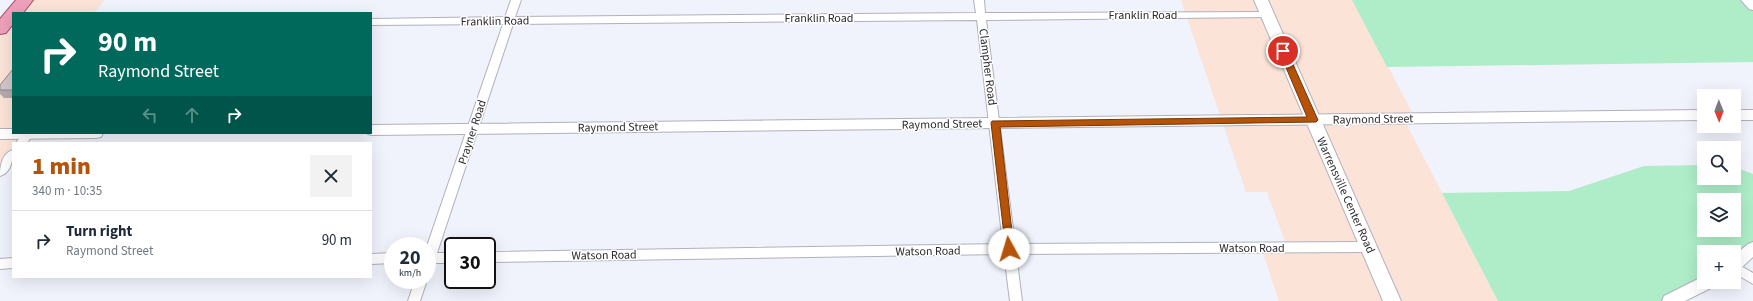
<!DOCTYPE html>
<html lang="en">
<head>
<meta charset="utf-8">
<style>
  :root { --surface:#fff; --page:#f2f2f3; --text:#1f2937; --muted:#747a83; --line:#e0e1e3; --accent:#b45309 }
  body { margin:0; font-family:"Source Sans 3",sans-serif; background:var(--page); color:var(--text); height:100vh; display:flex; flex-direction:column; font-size:15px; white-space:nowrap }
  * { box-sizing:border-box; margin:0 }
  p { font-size:13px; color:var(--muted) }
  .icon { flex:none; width:22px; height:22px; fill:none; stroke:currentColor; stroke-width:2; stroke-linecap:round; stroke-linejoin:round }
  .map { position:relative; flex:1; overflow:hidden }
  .side { position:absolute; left:12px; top:142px; width:360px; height:136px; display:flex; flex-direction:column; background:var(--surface); border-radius:0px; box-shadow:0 4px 16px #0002 }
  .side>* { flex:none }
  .banner { position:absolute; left:12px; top:12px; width:360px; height:122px; border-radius:0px; box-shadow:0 4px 16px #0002; background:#00695c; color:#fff; overflow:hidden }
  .needle { width:26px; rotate:179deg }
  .buttons { position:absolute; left:1697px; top:89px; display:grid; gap:8px }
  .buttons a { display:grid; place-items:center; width:44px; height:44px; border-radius:0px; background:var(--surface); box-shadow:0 4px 16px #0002; font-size:20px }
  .speed { position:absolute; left:384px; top:237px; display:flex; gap:8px; font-size:20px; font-weight:700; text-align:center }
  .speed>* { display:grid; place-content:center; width:52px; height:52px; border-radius:50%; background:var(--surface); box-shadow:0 4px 16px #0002; line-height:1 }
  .speed small { font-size:10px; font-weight:400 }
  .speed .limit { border:2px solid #111; border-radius:6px; background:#fff; color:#111 }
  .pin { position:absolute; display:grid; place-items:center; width:34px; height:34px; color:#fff; margin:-17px; border:2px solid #fff; border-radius:50%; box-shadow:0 1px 4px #0007 }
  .me { position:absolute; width:44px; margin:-22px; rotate:354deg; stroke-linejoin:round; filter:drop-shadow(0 0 3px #0008) }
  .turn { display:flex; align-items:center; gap:14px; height:84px; padding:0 20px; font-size:18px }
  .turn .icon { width:52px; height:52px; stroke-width:2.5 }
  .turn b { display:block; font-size:28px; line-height:34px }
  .lanes { display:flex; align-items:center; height:38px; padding:0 20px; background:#0003; justify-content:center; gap:20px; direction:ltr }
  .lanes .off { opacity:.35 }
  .round { display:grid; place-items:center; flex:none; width:42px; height:42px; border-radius:0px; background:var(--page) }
  .summary { display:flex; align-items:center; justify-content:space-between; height:68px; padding:0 20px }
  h1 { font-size:24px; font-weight:800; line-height:30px; color:var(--accent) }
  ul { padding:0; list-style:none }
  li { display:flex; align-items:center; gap:12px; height:60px; padding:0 20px; border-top:1px solid var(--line) }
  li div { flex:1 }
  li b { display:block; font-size:15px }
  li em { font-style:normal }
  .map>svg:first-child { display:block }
</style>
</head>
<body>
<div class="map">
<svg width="1753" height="301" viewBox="0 0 1753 301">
  <rect width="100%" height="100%" fill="#f0f2fc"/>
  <!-- commercial -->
  <path fill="#fbe3d8" d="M25 0H104L94 13H14Z
    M1181 0H1353L1415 118 1404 119 1498 301H1279L1261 247H1287L1267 192H1246Z
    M13 14V133H28L21 143H13V154L0 172V29Z"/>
  <!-- green -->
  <path fill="#aeedc7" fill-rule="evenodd" d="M1352 0H1747L1753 6V62L1387 67Z
    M1704 165V178H1734V167L1753 174V248L1734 265V252H1704V282L1670 301H1498L1442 193 1569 191 1644 166ZM1704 200H1734V230H1704Z"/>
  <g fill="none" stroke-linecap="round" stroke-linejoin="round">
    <!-- minor casing -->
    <g stroke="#b0b1bb" stroke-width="2">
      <path id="minor" d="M511 0H521L515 17 976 13 974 0H984L985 13 1270 12 1272 14 1270 16 1267 17 986 20 1015 244 1369 242 1373 243 1375 247 1373 251 1369 252 1016 254 1022 301H1010L1004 254 487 262V252L1003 244 977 20 513 24 437 253H453V263H433L431 268 427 269V246L503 24 371 25V19L505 17Z
        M23 133 33 134 27 143H16Z
        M13 150C13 160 11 173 0 176 0 166 2 153 13 150Z
        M393 253V263L371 264V254Z
        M13 258V268L0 269V259Z
        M1734 262 1753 273V284L1734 273Z
        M415 280H427L420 301H408Z"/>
    </g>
    <!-- tertiary casing -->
    <g stroke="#b0b1bb" stroke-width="2">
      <path id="tertiary" d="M1741 0H1753V10L1749 9Z
        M1704 110V120L371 135 366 133H371V125Z
        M1734 110H1753V120H1734Z
        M0 129H13V133H103L101 137 96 138 0 139Z
        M1753 242V257L1739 270 1734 272V256L1748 244Z
        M1704 276V282H1715L1713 287 1685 301H1662L1664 296Z"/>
    </g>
    <!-- secondary casing -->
    <g stroke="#b0b1bb" stroke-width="2">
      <path id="secondary" d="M1254 0H1268L1401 301H1383Z"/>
    </g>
    <!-- primary casing -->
    <g stroke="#a24d6b" stroke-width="2">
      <path id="primary" d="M16 0H33L23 13H13V24L6 33 0 34V19Z"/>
    </g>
    <!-- minor -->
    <use href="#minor" fill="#fff" fill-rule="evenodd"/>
    <!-- tertiary -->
    <use href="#tertiary" fill="#fff" fill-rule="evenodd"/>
    <!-- secondary -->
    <use href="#secondary" fill="#fff" fill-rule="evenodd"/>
    <!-- primary -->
    <use href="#primary" fill="#eea0b9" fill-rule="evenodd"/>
  </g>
  <!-- wall -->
  <path fill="#b5aaae" d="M13 69V98H4L0 94V85Z"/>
  <!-- building -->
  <path fill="#d2c6ca" stroke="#938b8d" d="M13 69V90H0V85Z"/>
  <!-- route -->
  <path fill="#b45309" stroke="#753606" d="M1283 48 1287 51 1318 120 1316 122 1000 127 1014 249 1013 252H1006L991 123 992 121 1307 117 1279 51Z"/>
  <g text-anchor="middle" stroke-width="3" stroke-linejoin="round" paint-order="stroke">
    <!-- street labels -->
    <g font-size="12" fill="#2b2b2f" stroke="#fff">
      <text x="1143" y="19">Franklin Road</text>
      <text x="819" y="22">Franklin Road</text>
      <text transform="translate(495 21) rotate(-1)" y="4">Franklin Road</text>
      <text transform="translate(988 67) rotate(83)" y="4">Clampher Road</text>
      <text transform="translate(1373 119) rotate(-1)" y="4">Raymond Street</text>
      <text transform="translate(942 124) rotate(-1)" y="4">Raymond Street</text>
      <text transform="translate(618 127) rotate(-1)" y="4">Raymond Street</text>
      <text transform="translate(472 132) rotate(-72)" y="4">Prayner Road</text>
      <text transform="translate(1346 195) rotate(66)" y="4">Warrensville Center Road</text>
      <text x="1252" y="252">Watson Road</text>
      <text transform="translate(928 251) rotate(-1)" y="4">Watson Road</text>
      <text transform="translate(604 255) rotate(-1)" y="4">Watson Road</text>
    </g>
  </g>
</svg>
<div class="buttons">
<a><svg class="needle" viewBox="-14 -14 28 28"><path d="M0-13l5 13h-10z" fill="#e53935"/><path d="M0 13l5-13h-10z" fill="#747a83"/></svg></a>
<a><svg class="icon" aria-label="search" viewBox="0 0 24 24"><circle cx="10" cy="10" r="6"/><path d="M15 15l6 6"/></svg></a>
<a><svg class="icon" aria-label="layers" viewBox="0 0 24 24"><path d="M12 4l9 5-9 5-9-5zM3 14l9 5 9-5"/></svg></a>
<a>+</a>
</div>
<div class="speed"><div>20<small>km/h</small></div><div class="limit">30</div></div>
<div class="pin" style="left:1283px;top:51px;background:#d93025"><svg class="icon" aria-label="arrive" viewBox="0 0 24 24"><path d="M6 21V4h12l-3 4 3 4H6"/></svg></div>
<svg class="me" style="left:1009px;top:249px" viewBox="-20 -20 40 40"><circle r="19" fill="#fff"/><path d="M0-13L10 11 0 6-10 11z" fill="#b45309"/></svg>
<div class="banner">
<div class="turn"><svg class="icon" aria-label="right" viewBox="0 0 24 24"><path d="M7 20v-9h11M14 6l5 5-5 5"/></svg><div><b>90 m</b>Raymond Street</div></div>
<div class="lanes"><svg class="icon off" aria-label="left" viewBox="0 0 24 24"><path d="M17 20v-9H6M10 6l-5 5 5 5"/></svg><svg class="icon off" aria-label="ahead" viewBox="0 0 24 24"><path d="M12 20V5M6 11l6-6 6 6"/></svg><svg class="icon" aria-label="right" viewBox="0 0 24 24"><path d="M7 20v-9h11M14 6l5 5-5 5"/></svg></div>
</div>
<section class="side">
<div class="summary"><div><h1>1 min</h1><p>340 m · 10:35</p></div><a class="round"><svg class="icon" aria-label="close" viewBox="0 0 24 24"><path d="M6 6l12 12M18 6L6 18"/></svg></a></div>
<ul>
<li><svg class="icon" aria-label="right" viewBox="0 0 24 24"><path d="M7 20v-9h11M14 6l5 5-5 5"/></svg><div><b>Turn right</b><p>Raymond Street</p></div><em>90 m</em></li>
</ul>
</section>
</div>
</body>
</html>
